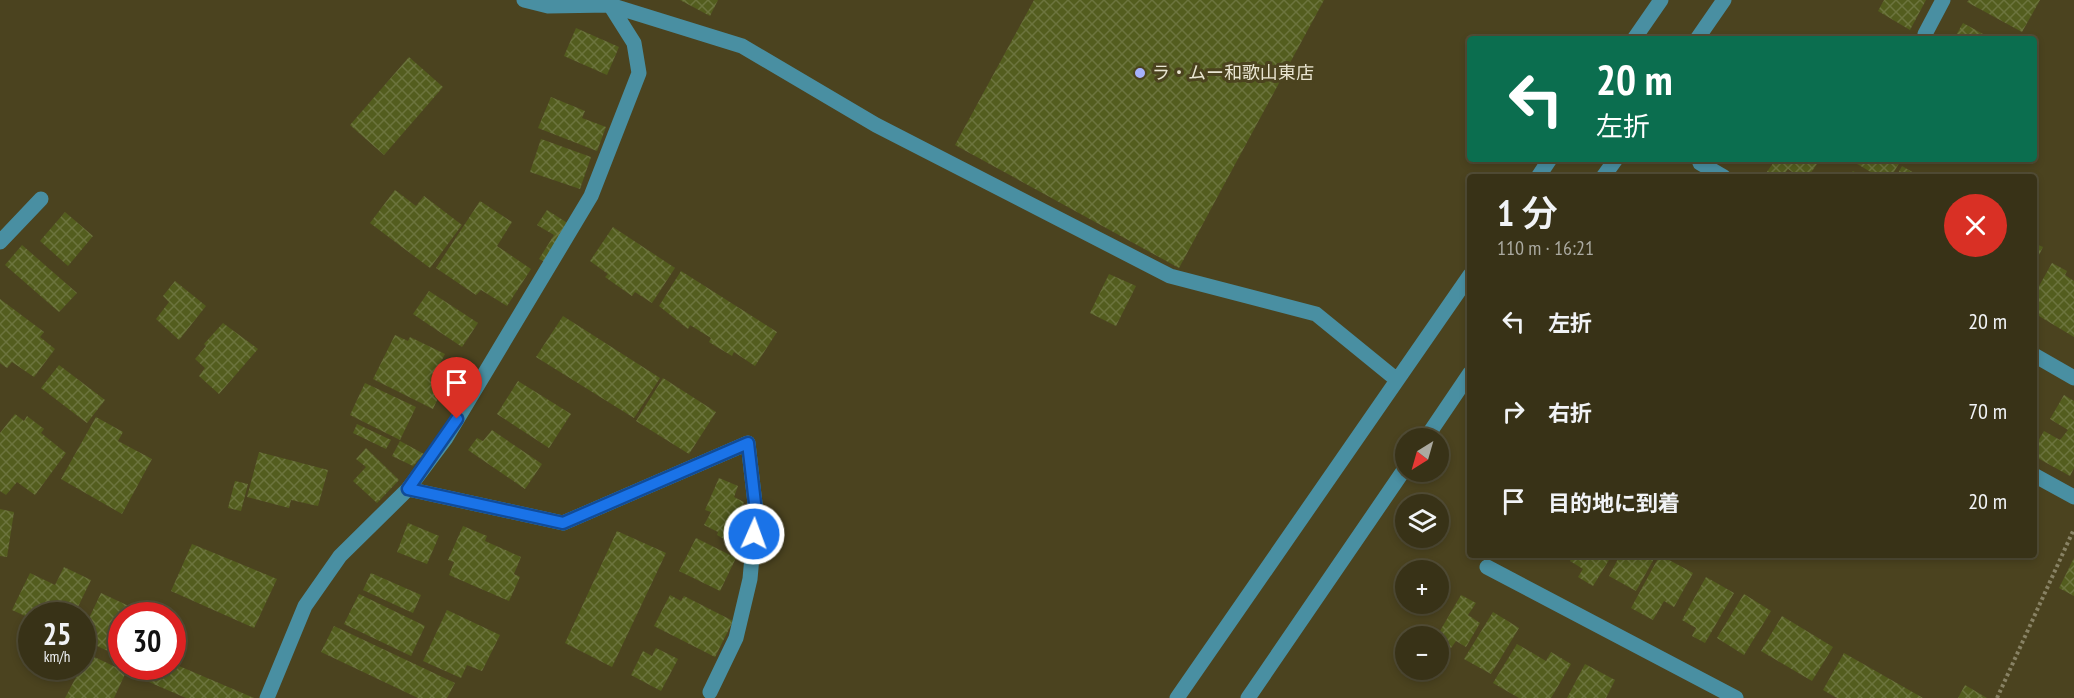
<!DOCTYPE html>
<html lang="ja">
<head>
<meta charset="utf-8">
<style>
  :root { --surface:#383217; --page:#3f3a20; --text:#f1f3f6; --muted:#abaaa1; --line:#524d36 }
  body { margin:0; font-family:"PT Sans Narrow","Noto Sans JP",sans-serif; background:var(--page); color:var(--text); height:100vh; display:flex; flex-direction:column; font-size:22px; white-space:nowrap }
  * { box-sizing:border-box; margin:0 }
  p { font-size:20px; color:var(--muted) }
  .icon { flex:none; width:33px; height:33px; fill:none; stroke:currentColor; stroke-width:2; stroke-linecap:round; stroke-linejoin:round }
  .map { position:relative; flex:1; overflow:hidden }
  .details { position:absolute; left:1467px; top:174px; width:570px; height:384px; display:flex; flex-direction:column; background:var(--surface); border-radius:6px; box-shadow:0 3px 9px #0003,0 0 0 2px var(--line) }
  .details>* { flex:none }
  .guide { position:absolute; left:1467px; top:36px; width:570px; height:126px; border-radius:6px; box-shadow:0 3px 9px #0003,0 0 0 2px var(--line); background:#0b6e4f; color:#fff; overflow:hidden }
  .needle { width:39px; rotate:217deg }
  .buttons { position:absolute; left:1395px; top:428px; display:grid; gap:12px }
  .buttons a { display:grid; place-items:center; width:54px; height:54px; border-radius:50%; background:var(--surface); box-shadow:0 3px 9px #0003,0 0 0 2px var(--line); font-size:30px }
  .speed { position:absolute; left:18px; top:602px; display:flex; gap:12px; font-size:30px; font-weight:700; text-align:center }
  .speed>* { display:grid; place-content:center; width:78px; height:78px; border-radius:50%; background:var(--surface); box-shadow:0 3px 9px #0003,0 0 0 2px var(--line); line-height:1 }
  .speed small { font-size:15px; font-weight:400 }
  .speed .limit { border:9px solid #d22; background:#fff; color:#111 }
  .pin { position:absolute; display:grid; place-items:center; width:51px; height:51px; color:#fff; margin:-62px -26px; border-radius:50% 50% 50% 0; rotate:-45deg; box-shadow:0 0 6px #0007 }
  .pin .icon { rotate:45deg }
  .me { position:absolute; width:66px; margin:-33px; rotate:2deg; stroke-linejoin:round; filter:drop-shadow(0 0 4px #0008) }
  .turn { display:flex; align-items:center; gap:21px; height:126px; padding:0 30px; font-size:27px }
  .turn .icon { width:78px; height:78px; stroke-width:2.5 }
  .turn b { display:block; font-size:42px; line-height:51px }
  .round { display:grid; place-items:center; flex:none; width:63px; height:63px; border-radius:32px; background:var(--page) }
  .summary { display:flex; align-items:center; justify-content:space-between; height:102px; padding:0 30px }
  h1 { font-size:36px; font-weight:600; line-height:45px }
  ul { padding:0; list-style:none }
  li { display:flex; align-items:center; gap:18px; height:90px; padding:0 30px }
  li div { flex:1 }
  li b { display:block; font-size:22px }
  li em { font-style:normal }
  .map>svg:first-child { display:block }
</style>
</head>
<body>
<div class="map">
<svg width="2074" height="698" viewBox="0 0 2074 698">
  <defs>
    <pattern id="building-cross-hatch" width="8" height="8" patternUnits="userSpaceOnUse" patternTransform="scale(1.5)"><rect width="8" height="8" fill="#535d1e"/><path d="M0 0l8 8M0 8l8-8" fill="none" stroke="#6c743e"/></pattern>
  </defs>
  <rect width="100%" height="100%" fill="#4b431f"/>
  <!-- building -->
  <path fill="url(#building-cross-hatch)" d="M680 0H718L710 16Z
    M1034 0H1324L1179 268 955 145Z
    M1884 0H1926L1910 30 1878 11Z
    M1969 0H2040L2022 32 1967 2Z
    M1963 23 1992 39H1954Z
    M576 28 619 47 607 75 564 56Z
    M409 57 443 87 384 155 350 125Z
    M551 97 585 111 582 118 606 127 597 151 538 128Z
    M541 139 591 157 580 189 530 172Z
    M1776 159H1809L1817 164 1808 177H1799L1788 169 1782 177H1766L1764 176Z
    M1849 159H1899L1901 160 1891 177H1879Z
    M1902 166 1921 177H1896Z
    M1853 171 1863 177H1850Z
    M395 190 416 206 424 196 462 225 430 268 370 223Z
    M480 201 512 222 497 246 531 269 507 306 481 290 476 295 436 268Z
    M547 210 569 224 545 262 539 259 554 235 537 225Z
    M65 212 93 236 68 266 40 241Z
    M613 227 675 268 652 303 635 292 632 296 605 277 608 274 590 261Z
    M2034 243 2043 247 2034 265Z
    M22 245 77 293 59 312 5 265Z
    M2052 263 2067 271 2065 275 2074 281V337L2034 313V295Z
    M681 271 777 332 755 366 734 352 732 356 709 342 711 338 690 325 688 329 659 306Z
    M1109 274 1136 286 1116 326 1090 313Z
    M175 281 206 306 179 340 156 319 169 302 163 296Z
    M429 291 478 323 462 347 413 314Z
    M0 299 44 332 40 337 55 349 34 377 12 362 7 368 0 363Z
    M563 316 660 378 634 418 536 357Z
    M223 323 258 349 219 394 199 376 205 368 195 359 206 346 204 344Z
    M395 335 408 341 410 337 445 354 431 381 443 387 433 409 373 379Z
    M59 365 105 400 87 423 41 388Z
    M663 378 716 412 689 454 636 421Z
    M518 381 571 414 549 448 497 414Z
    M365 383 416 407 400 440 350 415Z
    M2064 395 2074 401V468L2070 476 2034 456V448L2044 431 2060 440 2068 430 2050 419Z
    M15 414 24 421 27 416 44 429 41 433 66 453 35 495 17 482 6 495 0 491V433Z
    M96 417 123 432 118 441 152 459 122 514 61 479Z
    M357 424 391 440 386 449 353 433Z
    M492 430 542 464 525 489 468 450 477 438 483 441Z
    M400 441 424 454 413 466 392 456Z
    M366 448 399 480 377 503 353 481 366 467 356 459Z
    M259 452 328 470 318 506 291 500 289 508 247 497Z
    M719 478 738 486 734 497 744 502 738 517 745 521 734 545 717 535 718 532 704 525 711 512 705 510Z
    M235 481 248 484 241 511 228 508Z
    M0 509 14 512 7 557 0 556Z
    M408 523 439 536 427 564 397 552Z
    M463 526 487 536 485 541 521 557 514 574 520 577 509 601 449 575 454 562 448 560Z
    M617 531 666 553 612 667 565 643Z
    M696 538 736 558 720 591 679 571Z
    M192 544 277 579 254 628 171 591Z
    M1573 555H1612L1593 586 1578 577 1583 569 1570 561Z
    M1620 555H1656L1636 591 1609 576Z
    M1660 555 1693 573 1674 607 1664 601 1653 620 1631 608Z
    M2074 558V596L2059 588Z
    M64 567 91 580 74 615H32V619L12 610 30 573 55 585Z
    M371 573 421 595 413 613 363 590Z
    M1706 577 1734 593 1705 643 1692 636 1696 628 1682 620Z
    M101 593 148 615H122V652L112 648 110 652 82 639V633Z
    M359 594 425 626 411 656 344 624Z
    M1744 594 1771 611 1744 655 1717 638Z
    M670 595 681 601 684 596 733 621 715 657 654 626Z
    M1461 595 1476 603 1468 615 1480 623 1466 647 1456 641 1451 648 1438 641 1437 636Z
    M447 610 500 635 482 671 467 665 461 678 423 661Z
    M1493 612 1519 628 1491 674 1464 659Z
    M1782 616 1833 647 1812 681 1761 651Z
    M334 626 455 683 447 698H418L321 652Z
    M1517 644 1546 661 1551 652 1571 664 1551 698H1519L1493 683Z
    M656 648 678 659 661 691 631 675 643 651 652 656Z
    M86 653 126 672 114 698H65L82 666Z
    M1844 653 1923 698H1837L1823 690Z
    M172 663 254 698H186L135 676 140 666H172Z
    M1585 664 1615 680 1606 698H1567Z
    M1965 685 1987 698H1958Z"/>
  <g fill="none" stroke-linecap="round" stroke-linejoin="round">
    <!-- path -->
    <path stroke="#888264" stroke-width="4" stroke-dasharray="3 3" stroke-linecap="butt" d="M1997 698 2074 529"/>
    <!-- minor -->
    <path stroke="#498fa2" stroke-width="15" d="M524 0 548 6 610 5 742 46 876 125 1170 276 1316 314 1397 380
      M1925 34 1943 0
      M1634 39 1661 0
      M1697 39 1724 0
      M1700 163 1724 177
      M1538 177 1550 159
      M1603 177 1616 159
      M0 242 41 199
      M2034 355 2074 378
      M1426 438 1470 373
      M2034 475 2074 497
      M408 489 563 523 748 443 756 512 750 579 736 638 710 692
      M1487 567 1736 698
      M267 698 305 606 340 556 408 489 446 438 591 196 639 73 634 43 610 5
      M1177 698 1470 275
      M1248 698 1406 467"/>
  </g>
  <g fill="none" stroke-linecap="round" stroke-linejoin="round">
    <!-- route casing -->
    <g stroke="#114b97" stroke-width="15">
      <path id="route" d="M457 419 408 489 563 523 748 443 756 512 754 534"/>
    </g>
    <!-- route -->
    <use href="#route" stroke="#1a73e8" stroke-width="10"/>
  </g>
  <!-- markers -->
  <circle fill="#a6b1fc" stroke="#4b431f" stroke-width="2" cx="1140" cy="73" r="6"/>
  <g text-anchor="middle" stroke-width="6" stroke-linejoin="round" paint-order="stroke">
    <!-- poi labels -->
    <g font-size="18" fill="#e9e5d1" stroke="#4b431f" text-anchor="start">
      <text x="1152" y="79">ラ・ムー和歌山東店</text>
    </g>
  </g>
</svg>
<div class="buttons">
<a><svg class="needle" viewBox="-14 -14 28 28"><path d="M0-13l5 13h-10z" fill="#e53935"/><path d="M0 13l5-13h-10z" fill="#abaaa1"/></svg></a>
<a><svg class="icon" aria-label="layers" viewBox="0 0 24 24"><path d="M12 4l9 5-9 5-9-5zM3 14l9 5 9-5"/></svg></a>
<a>+</a>
<a>−</a>
</div>
<div class="speed"><div>25<small>km/h</small></div><div class="limit">30</div></div>
<div class="pin" style="left:457px;top:419px;background:#d93025"><svg class="icon" aria-label="arrive" viewBox="0 0 24 24"><path d="M6 21V4h12l-3 4 3 4H6"/></svg></div>
<svg class="me" style="left:754px;top:534px" viewBox="-20 -20 40 40"><circle r="17" fill="#1a73e8" stroke="#fff" stroke-width="3"/><path d="M0-11L8 9 0 5-8 9z" fill="#fff"/></svg>
<div class="guide">
<div class="turn"><svg class="icon" aria-label="left" viewBox="0 0 24 24"><path d="M17 20v-9H6M10 6l-5 5 5 5"/></svg><div><b>20 m</b>左折</div></div>
</div>
<section class="details">
<div class="summary"><div><h1>1 分</h1><p>110 m · 16:21</p></div><a class="round" style="background:#d93025;color:#fff"><svg class="icon" aria-label="close" viewBox="0 0 24 24"><path d="M6 6l12 12M18 6L6 18"/></svg></a></div>
<ul>
<li><svg class="icon" aria-label="left" viewBox="0 0 24 24"><path d="M17 20v-9H6M10 6l-5 5 5 5"/></svg><div><b>左折</b></div><em>20 m</em></li>
<li><svg class="icon" aria-label="right" viewBox="0 0 24 24"><path d="M7 20v-9h11M14 6l5 5-5 5"/></svg><div><b>右折</b></div><em>70 m</em></li>
<li><svg class="icon" aria-label="arrive" viewBox="0 0 24 24"><path d="M6 21V4h12l-3 4 3 4H6"/></svg><div><b>目的地に到着</b></div><em>20 m</em></li>
</ul>
</section>
</div>
</body>
</html>
